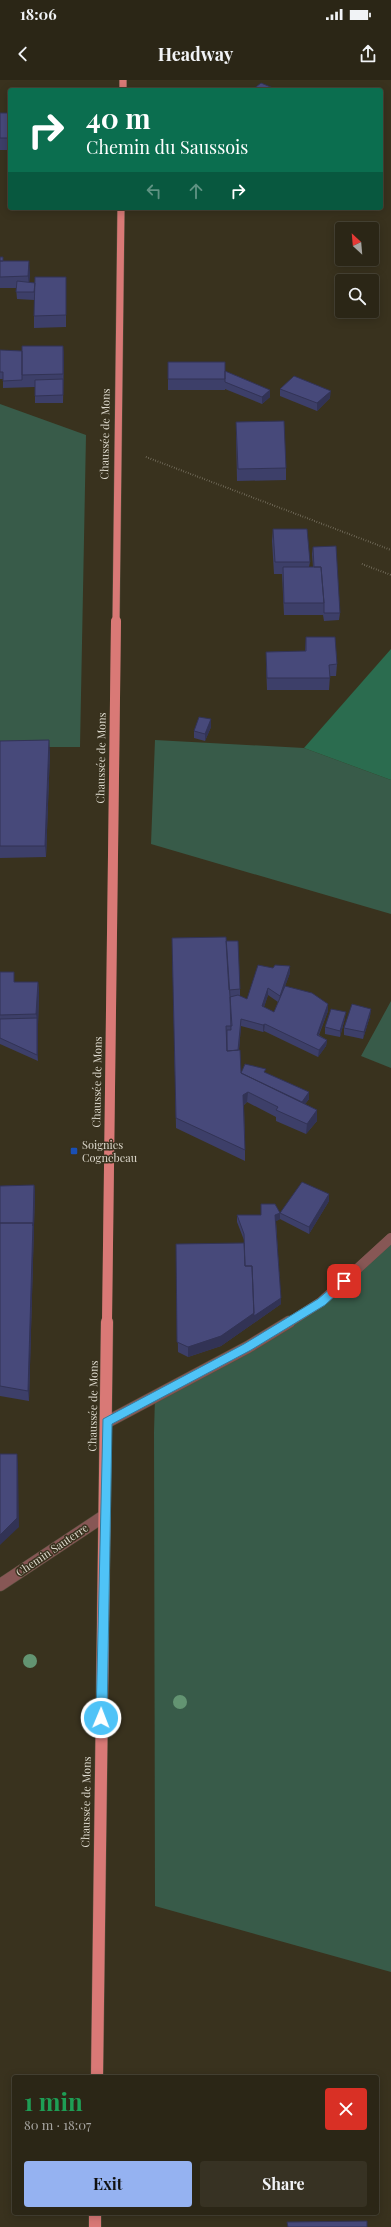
<!DOCTYPE html>
<html lang="en">
<head>
<meta charset="utf-8">
<style>
  :root { --surface:#2b2616; --page:#373223; --text:#f1f3f6; --muted:#a6a5a1; --line:#474335; --accent:#95b2f1 }
  body { margin:0; font-family:"Playfair Display",serif; background:var(--page); color:var(--text); height:100vh; display:flex; flex-direction:column; font-size:15px; white-space:nowrap }
  * { box-sizing:border-box; margin:0 }
  p { font-size:13px; color:var(--muted) }
  .icon { flex:none; width:22px; height:22px; fill:none; stroke:currentColor; stroke-width:2; stroke-linecap:round; stroke-linejoin:round }
  .map { position:relative; flex:1; overflow:hidden }
  .sheet { position:absolute; left:12px; top:1995px; width:367px; height:140px; display:flex; flex-direction:column; background:var(--surface); border-radius:4px; box-shadow:0 2px 10px #0003,0 0 0 1px var(--line) }
  .sheet>* { flex:none }
  .banner { position:absolute; left:8px; top:8px; width:375px; height:122px; border-radius:4px; box-shadow:0 2px 10px #0003,0 0 0 1px var(--line); background:#0b6e4f; color:#fff; overflow:hidden }
  .needle { width:26px; rotate:334deg }
  .fabs { position:absolute; left:335px; top:142px; display:grid; gap:8px }
  .fabs a { display:grid; place-items:center; width:44px; height:44px; border-radius:4px; background:var(--surface); box-shadow:0 2px 10px #0003,0 0 0 1px var(--line); font-size:20px }
  .pin { position:absolute; display:grid; place-items:center; width:34px; height:34px; color:#fff; margin:-17px; border-radius:8px; box-shadow:0 2px 6px #0006 }
  .me { position:absolute; width:44px; margin:-22px; rotate:1deg; stroke-linejoin:round; filter:drop-shadow(0 0 3px #0008) }
  .turn { display:flex; align-items:center; gap:14px; height:84px; padding:0 12px; font-size:18px }
  .turn .icon { width:52px; height:52px; stroke-width:2.5 }
  .turn b { display:block; font-size:28px; line-height:34px }
  .lanes { display:flex; align-items:center; height:38px; padding:0 12px; background:#0003; justify-content:center; gap:20px; direction:ltr }
  .lanes .off { opacity:.35 }
  .round { display:grid; place-items:center; flex:none; width:42px; height:42px; border-radius:4px; background:var(--page) }
  .head { display:flex; align-items:center; justify-content:space-between; height:68px; padding:0 12px }
  h1 { font-size:24px; font-weight:700; line-height:30px; color:#1e9e55 }
  .action { display:flex; gap:8px; margin-top:auto; padding:8px 12px }
  .action a { flex:1; height:46px; border-radius:4px; background:var(--accent); color:#111; font-size:16px; font-weight:700; line-height:46px; text-align:center }
  .action a+a { background:var(--page); color:var(--text) }
  .status { display:flex; justify-content:space-between; align-items:center; height:28px; padding:0 20px; background:var(--surface); direction:ltr }
  .status svg { height:11px; fill:currentColor }
  header { display:flex; justify-content:space-between; align-items:center; height:52px; padding:0 12px; background:var(--surface); font-size:18px; font-weight:700 }
  .map>svg:first-child { display:block }
</style>
</head>
<body>
<div class="status"><b>18:06</b><svg viewBox="0 0 49 12"><path d="M0 12V9h3v3zM5 12V6h3v6zM10 12V3h3v9zM15 12V0h3v12zM26 1h20v11H26zM47 4h2v5h-2z"/></svg></div>
<header><svg class="icon" aria-label="back" viewBox="0 0 24 24"><path d="M15 5l-7 7 7 7"/></svg>Headway<svg class="icon" aria-label="share" viewBox="0 0 24 24"><path d="M12 15V3M7 8l5-5 5 5M5 13v7h14v-7"/></svg></header>
<div class="map">
<svg width="391" height="2147" viewBox="0 0 391 2147">
  <rect width="100%" height="100%" fill="#39321e"/>
  <!-- green -->
  <path fill="#385b49" d="M0 324 86 355 80 667H0Z
    M155 660 304 668 391 700V834L151 764Z
    M391 921V988L361 976Z
    M391 1158V1892L155 1826 154 1352 155 1317 321 1222Z"/>
  <!-- forest -->
  <path fill="#2b6c4f" d="M391 569V700L304 668Z"/>
  <g fill="none" stroke-linecap="round" stroke-linejoin="round">
    <!-- minor-far1 casing -->
    <g stroke="#57503e" stroke-width="10">
      <path id="minor-far1" d="M288 1243 321 1222 391 1158"/>
    </g>
    <!-- minor casing -->
    <g stroke="#57503e" stroke-width="13">
      <path id="minor" d="M107 1342 248 1267 289 1242
        M0 1505 104 1436"/>
    </g>
    <!-- major-far2 casing -->
    <g stroke="#57503e" stroke-width="8">
      <path id="major-far2" d="M123 0V10
        M116 542 121 128"/>
    </g>
    <!-- major-far1 casing -->
    <g stroke="#57503e" stroke-width="10">
      <path id="major-far1" d="M107 1243 116 541"/>
    </g>
    <!-- major casing -->
    <g stroke="#57503e" stroke-width="13">
      <path id="major" d="M97 1997 107 1242
        M95 2133V2147"/>
    </g>
    <!-- path -->
    <path stroke="#938d7e" stroke-width="2" stroke-dasharray="0.5 2" stroke-linecap="butt" d="M146 377 391 470
      M362 484 391 495"/>
    <!-- minor-far1 -->
    <use href="#minor-far1" stroke="#875755" stroke-width="10"/>
    <!-- minor -->
    <use href="#minor" stroke="#875755" stroke-width="12"/>
    <!-- major-far2 -->
    <use href="#major-far2" stroke="#d97976" stroke-width="7"/>
    <!-- major-far1 -->
    <use href="#major-far1" stroke="#d97976" stroke-width="10"/>
    <!-- major -->
    <use href="#major" stroke="#d97976" stroke-width="12"/>
  </g>
  <!-- trees -->
  <g fill="#639472">
    <circle cx="30" cy="1581" r="7"/>
    <circle cx="180" cy="1622" r="7"/>
  </g>
  <!-- wall -->
  <path fill="#3d3f69" fill-rule="evenodd" d="M0 33H10V70H0Z
    M0 177 3 181 30 192 29 203H35L66 197V247L34 248V220L17 219 16 208H0Z
    M63 266 64 278 63 323H35V307L3 308V299H0V270L22 271Z
    M168 282 225 291 270 317 262 324 225 309V310H168Z
    M280 309 330 318 317 331 280 316Z
    M236 342 286 388V400L237 401 236 353Z
    M273 449 310 482 309 487H313L312 474 313 467 340 533 339 540 324 541 323 535H284L282 494H274L272 461Z
    M306 557 337 584 336 596H330L329 610H267L266 583V572L305 571Z
    M211 639V647L205 661 194 658V651Z
    M0 661 50 672 46 777 0 778Z
    M172 858 226 861 240 909V916L247 919 290 893 285 906 328 924V931L319 955 327 960 326 966 318 977 264 951 263 952 241 946 239 970 241 992 266 993 309 1012V1019L305 1024 317 1030V1041L306 1054 276 1041V1037L247 1022 244 1025 245 1070V1081L176 1048ZM268 915 278 922 274 932 264 927Z
    M0 892 15 902H38L39 913 38 945V981L0 964Z
    M371 929 370 936 363 959 344 955V948Z
    M345 938 340 957 325 954V947Z
    M34 1105 35 1111 29 1321 0 1316V1106Z
    M329 1114V1121L309 1154 280 1139 276 1141 281 1224 221 1266 188 1277 178 1272 176 1164 244 1175V1160L237 1142V1135H260L280 1133Z"/>
  <!-- shaded-wall -->
  <path fill="#323355" d="M29 181 30 192 29 208 28 196Z
    M63 266 64 278 63 306Z
    M270 310V317L262 324V317Z
    M331 311 330 318 317 331V323Z
    M211 639V647L205 661V654Z
    M49 660 50 672 46 777 45 766Z
    M290 886V893L279 923 280 916Z
    M38 902 39 913 38 945 36 934Z
    M268 908V915L262 933V926Z
    M328 924V931L316 961 317 955Z
    M371 929 370 936 363 959 364 952Z
    M346 932 345 938 340 957V951Z
    M37 938 38 945V981L37 975Z
    M241 939V946L238 981V974Z
    M265 944 264 951 263 952V945Z
    M327 960 326 966 318 977 319 970Z
    M248 1012 247 1022 243 1025V1015Z
    M309 1012V1019L299 1032 300 1025Z
    M317 1030V1041L306 1054 307 1044Z
    M34 1105 35 1111 29 1321 28 1311Z
    M329 1114V1121L309 1154V1147Z
    M280 1133V1139L275 1142V1135Z
    M281 1218V1224L221 1266 188 1277V1267Z
    M17 1374 18 1384 19 1447 0 1465V1455Z"/>
  <!-- building -->
  <path fill="#47497a" stroke="#323355" d="M261 3 273 8 270 10H252Z
    M0 33H10V58H0Z
    M0 177H3V181H0Z
    M0 181H29L28 196 0 197Z
    M35 197H66V235L34 236Z
    M17 201 35 203 34 212H16Z
    M22 266H63V294L22 295Z
    M0 270 22 271V300L3 301V292H0Z
    M168 282H225V299H168Z
    M225 291 270 310 262 317 225 302Z
    M294 296 331 311 317 323 280 309Z
    M63 299V315L35 316V300Z
    M284 341 286 388 238 389 236 342Z
    M273 449H307L310 482H275Z
    M336 466 340 533H324V523L321 487H314L313 467Z
    M283 487H321L324 523H284Z
    M306 557H335L337 584 329 585 330 598H267L266 572 306 571Z
    M199 637 211 639 205 654 194 651Z
    M49 660 45 766H0V661Z
    M226 857 232 946H226L227 971 240 970 241 993 317 1030 307 1044 276 1030 278 1027 248 1012 243 1015 245 1070 176 1038 172 858Z
    M226 861H238L240 909 229 910Z
    M258 885 273 888 275 885 290 886 280 916 268 908 262 926 274 932 285 906 312 913 328 924 317 955 327 960 319 970 265 944 263 945 241 939 238 970 227 971V950H231L230 917 238 915 247 919Z
    M0 892H14V902H38L36 934 0 935Z
    M352 924 371 929 364 952 344 948Z
    M331 929 346 932 340 951 325 947Z
    M37 938V975L0 958V939Z
    M245 984 266 989 264 992 309 1012 302 1022 241 993Z
    M302 1102 329 1114 309 1147 280 1133Z
    M34 1105 33 1146V1143H0V1106Z
    M261 1124H275L280 1133 275 1135 281 1218 254 1236 252 1186H245L244 1154 237 1135H261Z
    M0 1143H33L28 1311 0 1306Z
    M244 1163 245 1186H252L254 1233 221 1256 188 1267 177 1262 176 1164Z
    M0 1374H17V1438L0 1455Z
    M367 2141V2147H288L287 2142Z"/>
  <!-- route -->
  <path fill="#4fc3f7" stroke="#337fa1" d="M344 1197 348 1198V1204L325 1225 251 1270 112 1344 107 1638 105 1642H97L96 1638 103 1339 244 1264 318 1219Z"/>
  <!-- markers -->
  <rect fill="#1a4fb4" stroke="#39321e" stroke-width="1.5" x="70" y="1067" width="8" height="8" rx="2"/>
  <g text-anchor="middle" stroke-width="3" stroke-linejoin="round" paint-order="stroke">
    <!-- street labels -->
    <g font-size="11" fill="#ddd9cd" stroke="#39321e">
      <text transform="translate(105 354) rotate(-89)" y="4">Chaussée de Mons</text>
      <text transform="translate(101 678) rotate(-89)" y="4">Chaussée de Mons</text>
      <text transform="translate(97 1002) rotate(-89)" y="4">Chaussée de Mons</text>
      <text transform="translate(93 1326) rotate(-89)" y="4">Chaussée de Mons</text>
      <text transform="translate(52 1470) rotate(-34)" y="4">Chemin Sauterre</text>
      <text transform="translate(86 1722) rotate(-89)" y="4">Chaussée de Mons</text>
    </g>
    <!-- poi labels -->
    <g font-size="11" fill="#ddd9cd" stroke="#39321e" text-anchor="start">
      <text x="82" y="1069">Soignies<tspan x="82" dy="13">Cognebeau</tspan></text>
    </g>
  </g>
</svg>
<div class="fabs">
<a><svg class="needle" viewBox="-14 -14 28 28"><path d="M0-13l5 13h-10z" fill="#e53935"/><path d="M0 13l5-13h-10z" fill="#a6a5a1"/></svg></a>
<a><svg class="icon" aria-label="search" viewBox="0 0 24 24"><circle cx="10" cy="10" r="6"/><path d="M15 15l6 6"/></svg></a>
</div>
<div class="pin" style="left:344px;top:1201px;background:#d93025"><svg class="icon" aria-label="arrive" viewBox="0 0 24 24"><path d="M6 21V4h12l-3 4 3 4H6"/></svg></div>
<svg class="me" style="left:101px;top:1638px" viewBox="-20 -20 40 40"><circle r="17" fill="#4fc3f7" stroke="#fff" stroke-width="3"/><path d="M0-11L8 9 0 5-8 9z" fill="#fff"/></svg>
<div class="banner">
<div class="turn"><svg class="icon" aria-label="right" viewBox="0 0 24 24"><path d="M7 20v-9h11M14 6l5 5-5 5"/></svg><div><b>40 m</b>Chemin du Saussois</div></div>
<div class="lanes"><svg class="icon off" aria-label="left" viewBox="0 0 24 24"><path d="M17 20v-9H6M10 6l-5 5 5 5"/></svg><svg class="icon off" aria-label="ahead" viewBox="0 0 24 24"><path d="M12 20V5M6 11l6-6 6 6"/></svg><svg class="icon" aria-label="right" viewBox="0 0 24 24"><path d="M7 20v-9h11M14 6l5 5-5 5"/></svg></div>
</div>
<section class="sheet">
<div class="head"><div><h1>1 min</h1><p>80 m · 18:07</p></div><a class="round" style="background:#d93025;color:#fff"><svg class="icon" aria-label="close" viewBox="0 0 24 24"><path d="M6 6l12 12M18 6L6 18"/></svg></a></div>
<div class="action"><a>Exit</a><a>Share</a></div>
</section>
</div>
</body>
</html>
